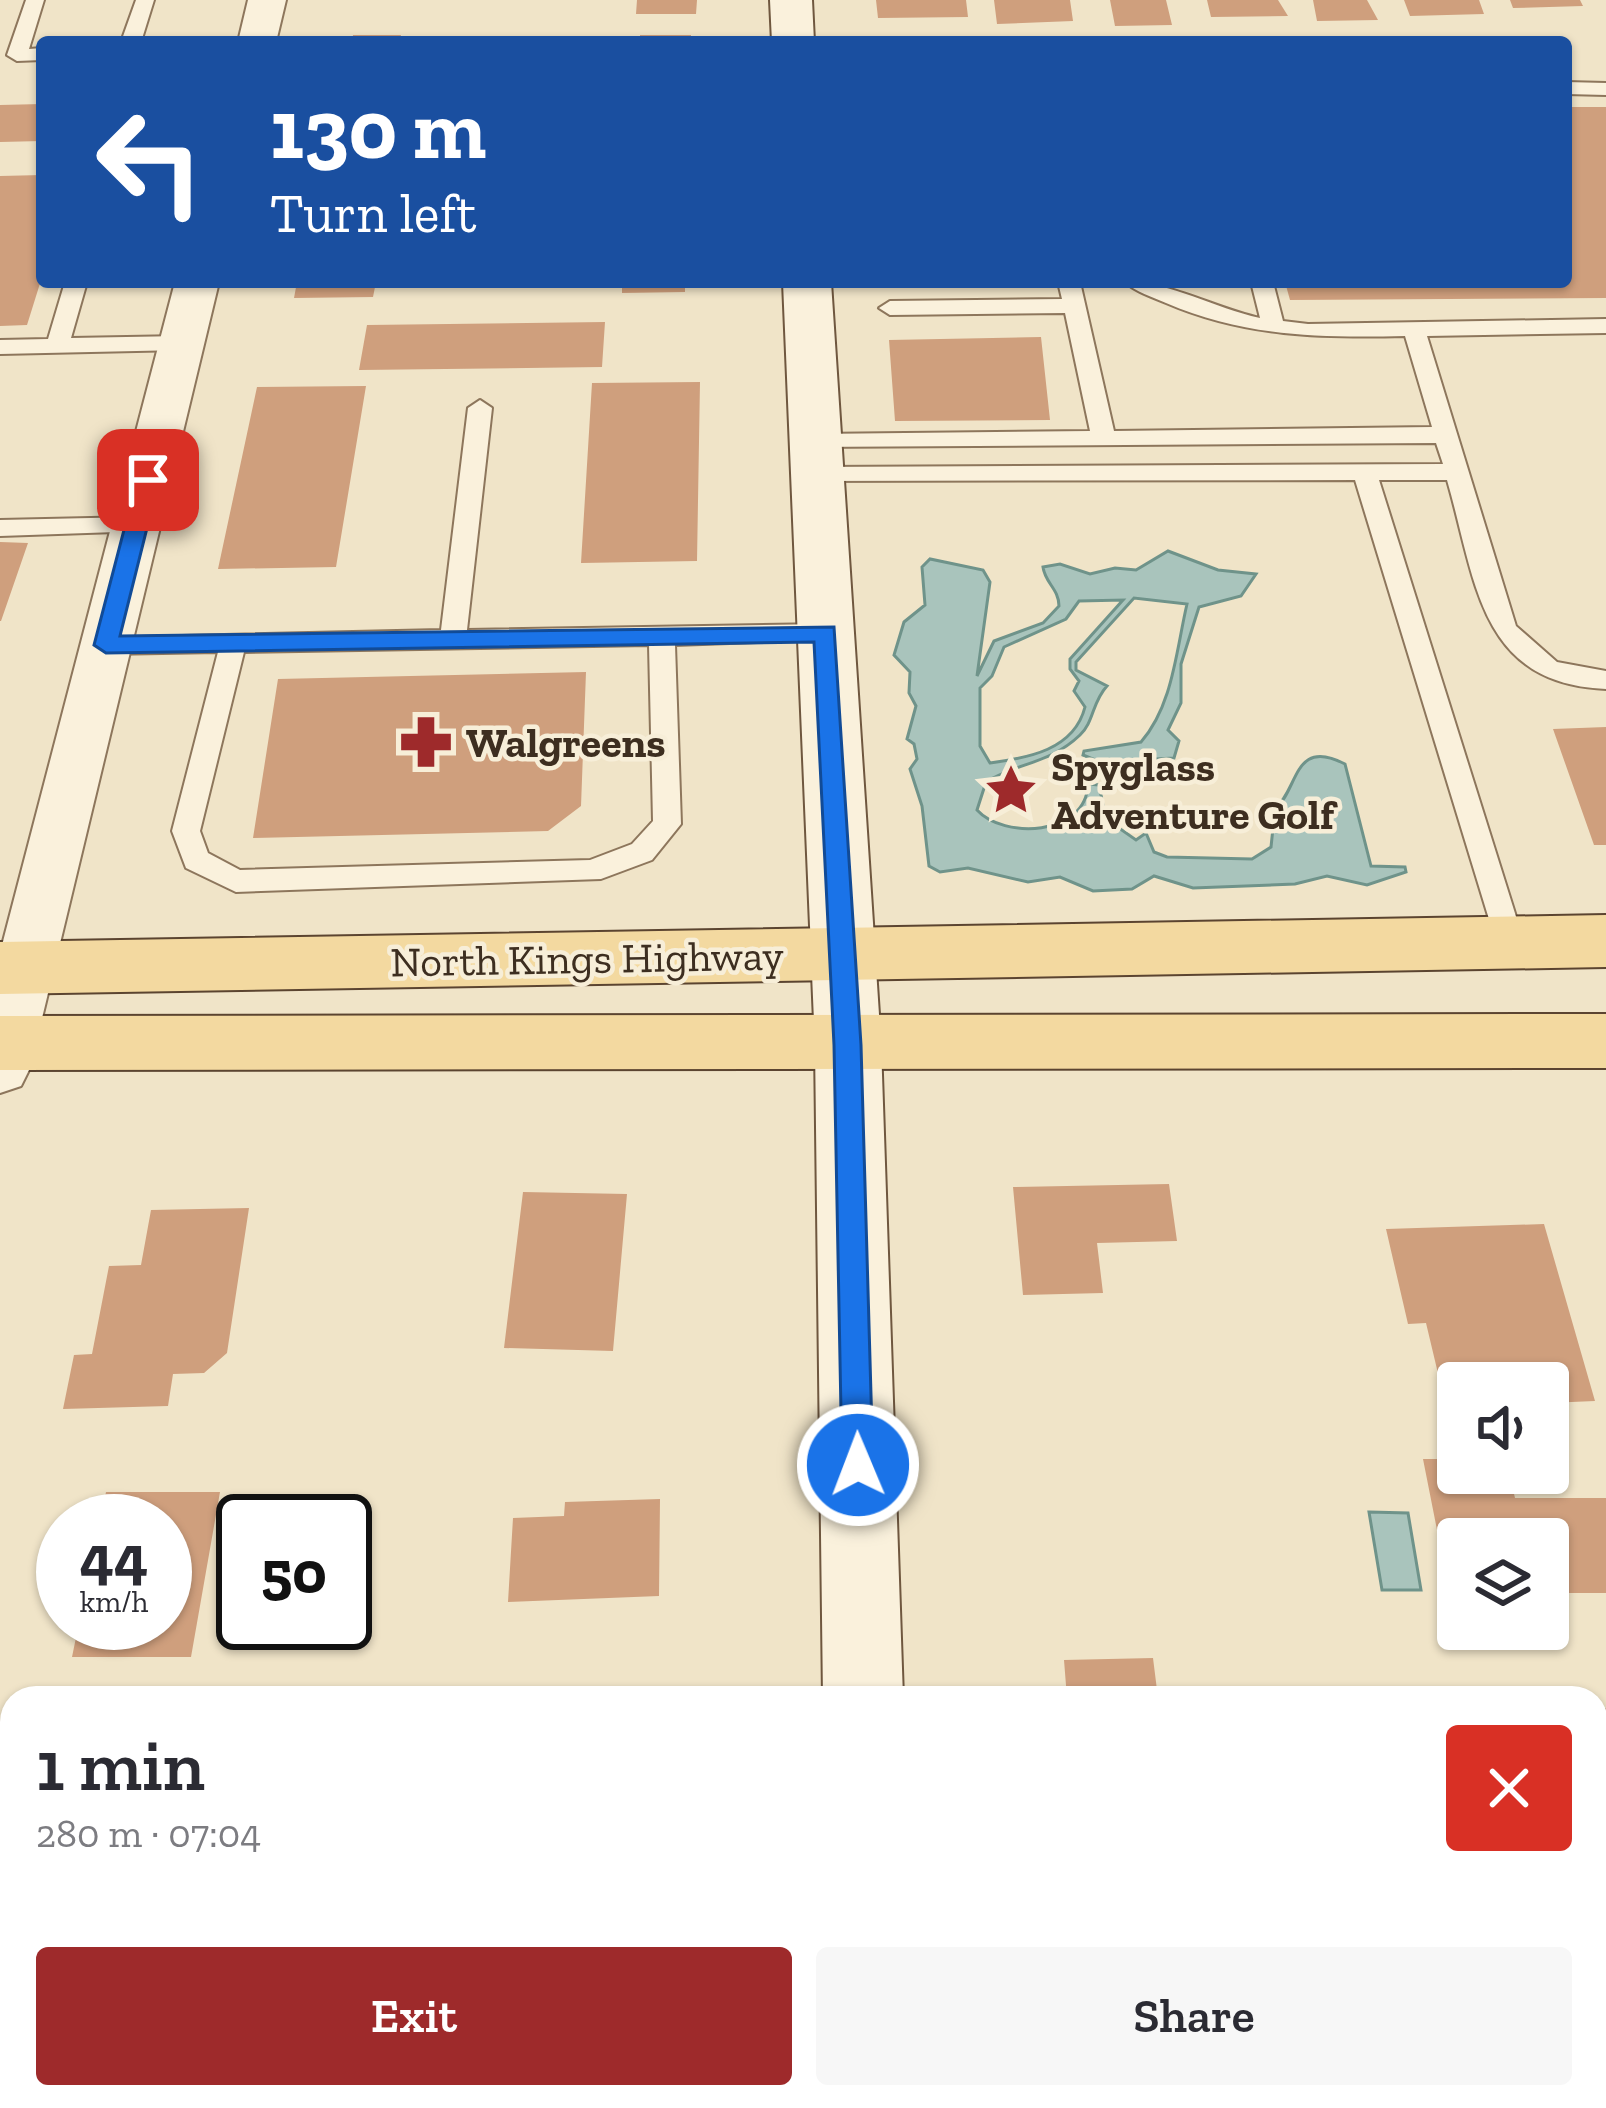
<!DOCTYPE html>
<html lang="en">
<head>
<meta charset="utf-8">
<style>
  :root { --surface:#fff; --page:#f7f7f7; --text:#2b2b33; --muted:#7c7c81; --accent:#9e2a2b }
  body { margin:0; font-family:"Zilla Slab",serif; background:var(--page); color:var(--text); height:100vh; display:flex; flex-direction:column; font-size:45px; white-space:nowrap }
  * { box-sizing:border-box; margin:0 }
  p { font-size:39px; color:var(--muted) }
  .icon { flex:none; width:66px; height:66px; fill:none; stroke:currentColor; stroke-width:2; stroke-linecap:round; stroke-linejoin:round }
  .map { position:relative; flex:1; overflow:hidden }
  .side { position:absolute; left:0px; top:1686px; width:1608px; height:423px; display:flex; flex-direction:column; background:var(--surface); border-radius:36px 36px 0 0; box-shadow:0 3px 9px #0004 }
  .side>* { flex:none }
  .hud { position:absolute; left:36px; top:36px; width:1536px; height:252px; border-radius:12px; box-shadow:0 3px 9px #0004; background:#1a4fa0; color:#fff; overflow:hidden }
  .buttons { position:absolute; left:1437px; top:1362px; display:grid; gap:24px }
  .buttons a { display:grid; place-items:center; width:132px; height:132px; border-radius:12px; background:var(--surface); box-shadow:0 3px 9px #0004; font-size:60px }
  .speed { position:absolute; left:36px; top:1494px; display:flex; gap:24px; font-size:60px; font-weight:700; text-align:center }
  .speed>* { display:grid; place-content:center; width:156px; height:156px; border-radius:50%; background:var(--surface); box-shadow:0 3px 9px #0004; line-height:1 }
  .speed small { font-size:30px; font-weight:400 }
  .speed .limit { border:6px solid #111; border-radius:18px; background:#fff; color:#111 }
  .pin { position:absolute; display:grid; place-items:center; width:102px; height:102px; color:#fff; margin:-51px; border-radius:24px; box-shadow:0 6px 18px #0006 }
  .me { position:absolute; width:132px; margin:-66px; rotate:359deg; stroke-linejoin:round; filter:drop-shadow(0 0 9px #0008) }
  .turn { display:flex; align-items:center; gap:42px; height:252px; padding:0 36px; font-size:54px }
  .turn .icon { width:156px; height:156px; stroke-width:2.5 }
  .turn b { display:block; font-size:84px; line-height:102px }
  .round { display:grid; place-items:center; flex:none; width:126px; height:126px; border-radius:12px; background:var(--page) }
  .summary { display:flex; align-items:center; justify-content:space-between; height:204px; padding:0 36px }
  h1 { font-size:72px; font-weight:600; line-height:90px }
  .action { display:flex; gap:24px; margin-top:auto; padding:24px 36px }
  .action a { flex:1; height:138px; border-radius:12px; background:var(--accent); color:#fff; font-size:48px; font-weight:600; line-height:138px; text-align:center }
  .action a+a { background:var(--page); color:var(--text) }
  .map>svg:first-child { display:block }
</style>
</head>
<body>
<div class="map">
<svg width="1606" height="2108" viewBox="0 0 1606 2108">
  <rect width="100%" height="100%" fill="#f0e4c8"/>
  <!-- water -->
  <path fill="#a9c4bc" stroke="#6f938a" stroke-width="3" fill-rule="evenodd" d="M1168 551 1218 570 1256 574 1241 596 1199 607 1181 664V703L1168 730 1179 741 1174 758 1100 762 1083 755 1084 751 1141 742C1173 705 1176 651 1187 604L1134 598 1076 662V670L1107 686C1092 702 1094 722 1080 735 1050 764 1016 763 986 782L977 810C1003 839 1086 837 1088 784L1099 785 1104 810 1113 818H1126L1116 826 1136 840 1146 833 1154 852 1167 857 1252 859 1271 847 1275 809C1299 789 1293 737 1345 764L1371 866 1405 867 1406 872 1367 885 1327 876 1295 884 1193 888 1154 876 1132 889 1093 891 1060 877 1028 882 968 868 940 872 929 866 922 806 910 769 917 759 914 744 907 739 916 706 909 693 910 672 894 655 904 622 925 605 922 567 930 559 983 570 990 582 977 676 994 641 1043 623 1059 606C1059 589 1045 583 1043 567L1060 564 1090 574 1115 568 1136 570ZM1123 600 1070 659V669L1079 681 1074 691 1085 707C1074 750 1028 758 990 763L980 746V688L992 676 1004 647 1066 619 1079 601Z
    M1369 1512 1408 1513 1421 1590H1382Z"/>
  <!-- building -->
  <path fill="#cf9f7d" d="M637 0H697L696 14H636Z
    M876 0H966L968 17 878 18Z
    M994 0H1070L1073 21 997 24Z
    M1110 0H1166L1172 25 1115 26Z
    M1207 0H1278L1288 16 1211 17Z
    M1313 0H1367L1378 20 1317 21Z
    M1404 0H1479L1484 14 1410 16Z
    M1510 0H1580L1583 6 1513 8Z
    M353 35H401L399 42H352Z
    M640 35H691V42H640Z
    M42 104V141L0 142V105Z
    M1566 107H1606V298L1290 300 1285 282H1566Z
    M42 175V277L27 325 0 326V176Z
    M297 282H376L373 297 294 298Z
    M622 282H685V292L622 293Z
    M605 322 602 367 359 370 367 325Z
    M1041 337 1050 420 895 421 889 340Z
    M700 382 697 561 581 563 592 383Z
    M366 386 336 567 218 569 257 387Z
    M0 542 28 543 1 621H0Z
    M586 672 581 806 548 831 253 838 278 679Z
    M1606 727V845H1594L1553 729Z
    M1169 1184 1177 1241 1097 1243 1103 1293 1023 1295 1013 1187Z
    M523 1192 627 1194 613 1351 504 1348Z
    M249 1208 227 1353 204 1373 173 1374 168 1406 63 1409 74 1355 92 1354 109 1266 141 1265 151 1210Z
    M1544 1224 1595 1401 1548 1403V1383H1458V1406L1446 1407 1426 1323 1408 1324 1386 1229Z
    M1423 1459H1458V1473H1509L1515 1498H1606V1593H1548V1539H1458L1456 1551 1454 1540H1439Z
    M106 1492H220L191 1657H72L79 1623H165V1521H100Z
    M660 1499 659 1596 508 1602 513 1518 564 1516 565 1502Z
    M1153 1658 1158 1698H1067L1064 1660Z
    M76 1690 211 1692 210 1698H74Z
    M1596 1708H1606V1753H1596Z
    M1596 1927H1606V2044H1596Z
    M10 2009 12 2097H104L102 2108H0V2062Z
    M500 2097H657V2108H500Z"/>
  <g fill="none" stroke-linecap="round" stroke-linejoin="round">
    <!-- service casing -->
    <g stroke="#8d765c" stroke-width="4">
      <path id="service" d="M26 0H44L29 49 42 48V60L17 61 7 55Z
        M136 0H154L141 42H121Z
        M1566 82 1606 83V95L1566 94Z
        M65 282H87L71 338 182 336 193 343 182 350 0 354V340L48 339Z
        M1058 282H1080L1114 431 1432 427 1405 336C1321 338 1245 337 1166 303 1152 297 1136 292 1125 282 1172 282 1214 308 1260 318L1251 282H1273L1283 321 1308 324 1606 319V333L1427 336 1516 626 1557 662 1606 671V689C1478 684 1476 579 1447 480H1379L1524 942 1520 950H1500L1496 942 1355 480 809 481 805 475 817 467 1443 464 1436 443 807 447V437L815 434 1090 431 1065 313 890 315 879 308 890 301 1062 299Z
        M480 400 492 408 467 630 826 624 839 633 835 639 675 645 681 824 652 860 601 879 236 892 186 868 172 831 218 652 106 654 97 652 93 645 97 638 441 630 468 408ZM649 645 653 821 632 844 590 860 240 870 208 853 200 831 244 652Z
        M136 517 148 525 145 531 0 536V520Z"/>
    </g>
    <!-- minor casing -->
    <g stroke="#8d765c" stroke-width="4">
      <path id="minor" d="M248 0H286L276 42H238Z
        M175 282H219L30 1068 21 1086 0 1093V953Z"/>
    </g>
    <!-- secondary casing -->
    <g stroke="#6f573f" stroke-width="4">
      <path id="secondary" d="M770 0H812L814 42H772Z
        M783 282H831L881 1045 903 1698H823L815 1045Z
        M828 2097H918V2108H828Z"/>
    </g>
    <!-- primary casing -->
    <g stroke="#5b4430" stroke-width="4">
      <path id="primary" d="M1606 915V967L0 994V942Z
        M1606 1014V1068L0 1070V1016Z"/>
    </g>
    <!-- service -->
    <use href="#service" fill="#faf1dc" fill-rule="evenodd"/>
    <!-- minor -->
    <use href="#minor" fill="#faf1dc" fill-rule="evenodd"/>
    <!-- secondary -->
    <use href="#secondary" fill="#faf1dc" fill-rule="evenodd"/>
    <!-- primary -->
    <use href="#primary" fill="#f3d9a0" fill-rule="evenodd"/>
  </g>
  <!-- route -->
  <path fill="#1a73e8" stroke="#114b97" stroke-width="3" d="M148 473 159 480 120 636 834 627 861 1045 873 1465 869 1475 858 1480 847 1475 842 1465 834 1045 814 642 106 653 94 645 137 480Z"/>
  <!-- icons -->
  <defs>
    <g id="pharmacy-bare" transform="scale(4.14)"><path d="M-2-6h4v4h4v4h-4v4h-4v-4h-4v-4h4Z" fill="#9e2a2b" stroke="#f7eed8" stroke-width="2.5" paint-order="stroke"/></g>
    <g id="sight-bare" transform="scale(4.14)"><path d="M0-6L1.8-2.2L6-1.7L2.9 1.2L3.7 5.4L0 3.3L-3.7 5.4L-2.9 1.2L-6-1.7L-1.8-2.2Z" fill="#9e2a2b" stroke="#f7eed8" stroke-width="2.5" paint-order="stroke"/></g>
  </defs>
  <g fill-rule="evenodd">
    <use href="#pharmacy-bare" x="426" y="742"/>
    <use href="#sight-bare" x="1011" y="790"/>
  </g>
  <g text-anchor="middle" stroke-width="9" stroke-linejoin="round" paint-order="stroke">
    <!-- poi labels -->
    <g font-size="42" font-weight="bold" fill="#3d2e20" stroke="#f7eed8" text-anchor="start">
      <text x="466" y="757">Walgreens</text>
      <text x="1051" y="781">Spyglass<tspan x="1051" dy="48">Adventure Golf</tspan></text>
    </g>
    <!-- street labels -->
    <g font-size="42" fill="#3d2e20" stroke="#f7eed8">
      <text transform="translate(587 958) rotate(-1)" y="15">North Kings Highway</text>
    </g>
  </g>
</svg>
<div class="buttons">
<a><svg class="icon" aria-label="sound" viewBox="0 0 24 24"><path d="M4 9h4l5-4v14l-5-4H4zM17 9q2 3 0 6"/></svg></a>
<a><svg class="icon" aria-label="layers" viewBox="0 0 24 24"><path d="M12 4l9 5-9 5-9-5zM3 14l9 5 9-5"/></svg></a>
</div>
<div class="speed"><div>44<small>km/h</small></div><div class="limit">50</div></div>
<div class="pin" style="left:148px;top:480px;background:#d93025"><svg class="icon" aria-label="arrive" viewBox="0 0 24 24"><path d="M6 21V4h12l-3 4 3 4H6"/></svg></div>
<svg class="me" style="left:858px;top:1465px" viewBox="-20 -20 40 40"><circle r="17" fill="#1a73e8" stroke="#fff" stroke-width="3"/><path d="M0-11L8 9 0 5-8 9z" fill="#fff"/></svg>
<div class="hud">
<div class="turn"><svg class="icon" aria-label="left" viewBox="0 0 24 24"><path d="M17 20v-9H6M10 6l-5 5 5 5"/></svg><div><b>130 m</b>Turn left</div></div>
</div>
<section class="side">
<div class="summary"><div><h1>1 min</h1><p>280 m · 07:04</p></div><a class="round" style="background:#d93025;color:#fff"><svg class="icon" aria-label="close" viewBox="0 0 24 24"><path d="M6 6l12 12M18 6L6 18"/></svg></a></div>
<div class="action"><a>Exit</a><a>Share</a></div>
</section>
</div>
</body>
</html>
